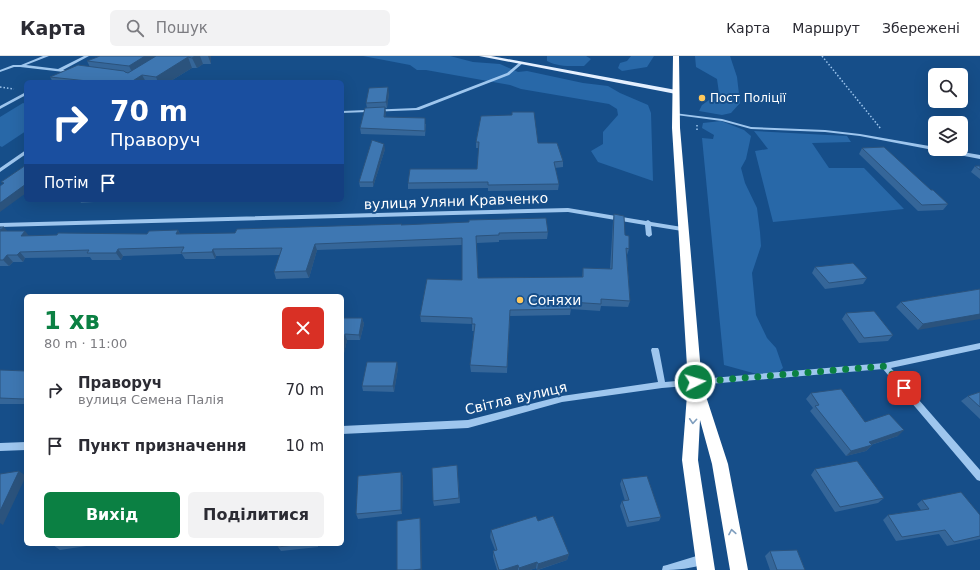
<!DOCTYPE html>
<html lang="uk">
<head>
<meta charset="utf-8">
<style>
  :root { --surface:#fff; --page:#f2f2f3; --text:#2b2b33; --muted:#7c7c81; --line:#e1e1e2; --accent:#0b8043 }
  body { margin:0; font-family:"DejaVu Sans",sans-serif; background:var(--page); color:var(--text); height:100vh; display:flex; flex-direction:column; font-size:15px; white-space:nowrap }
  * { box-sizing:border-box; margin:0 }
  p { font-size:13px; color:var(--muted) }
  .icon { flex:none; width:22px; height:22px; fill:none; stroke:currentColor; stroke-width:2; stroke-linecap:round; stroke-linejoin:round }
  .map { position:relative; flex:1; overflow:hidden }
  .panel { position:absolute; left:24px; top:238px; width:320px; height:252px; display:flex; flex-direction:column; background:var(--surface); border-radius:6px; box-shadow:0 4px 16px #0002 }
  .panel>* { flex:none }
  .top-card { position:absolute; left:24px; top:24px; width:320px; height:122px; border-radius:6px; box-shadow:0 4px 16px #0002; background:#1a4fa0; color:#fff; overflow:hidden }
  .fabs { position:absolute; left:928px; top:12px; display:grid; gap:8px }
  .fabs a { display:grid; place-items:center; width:40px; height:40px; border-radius:6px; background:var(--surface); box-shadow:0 4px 16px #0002; font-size:20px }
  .pin { position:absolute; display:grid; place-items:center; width:34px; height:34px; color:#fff; margin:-17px; border-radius:8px; box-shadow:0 2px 6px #0006 }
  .me { position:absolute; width:44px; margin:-22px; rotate:85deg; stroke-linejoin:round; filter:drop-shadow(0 0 3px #0008) }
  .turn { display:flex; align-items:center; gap:14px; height:84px; padding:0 20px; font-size:18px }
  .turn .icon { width:52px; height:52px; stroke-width:2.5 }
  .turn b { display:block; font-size:28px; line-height:34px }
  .then { display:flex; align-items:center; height:38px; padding:0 20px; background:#0003; gap:8px; font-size:15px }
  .round { display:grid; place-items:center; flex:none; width:42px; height:42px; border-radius:6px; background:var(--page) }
  .headline { display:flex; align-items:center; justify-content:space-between; height:68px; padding:0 20px }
  h1 { font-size:24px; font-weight:700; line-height:30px; color:var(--accent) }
  .button { display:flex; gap:8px; margin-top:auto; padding:8px 20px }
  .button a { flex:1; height:46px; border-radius:6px; background:var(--accent); color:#fff; font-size:16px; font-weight:700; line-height:46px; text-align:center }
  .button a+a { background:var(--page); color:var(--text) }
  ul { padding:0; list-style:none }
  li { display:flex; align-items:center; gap:12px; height:56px; padding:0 20px }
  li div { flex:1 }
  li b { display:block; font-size:15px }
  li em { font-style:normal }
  header { display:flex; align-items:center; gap:24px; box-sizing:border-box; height:56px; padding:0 20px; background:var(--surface); border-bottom:1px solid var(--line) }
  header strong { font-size:19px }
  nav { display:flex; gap:22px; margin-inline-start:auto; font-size:14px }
  .search { width:280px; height:36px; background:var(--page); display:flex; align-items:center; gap:10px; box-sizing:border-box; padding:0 14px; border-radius:6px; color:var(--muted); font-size:15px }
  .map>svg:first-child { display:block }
</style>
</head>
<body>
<header>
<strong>Карта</strong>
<div class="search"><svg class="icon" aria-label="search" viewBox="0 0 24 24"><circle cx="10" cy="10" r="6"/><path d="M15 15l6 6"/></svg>Пошук</div>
<nav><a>Карта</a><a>Маршрут</a><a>Збережені</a></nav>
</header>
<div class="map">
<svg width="980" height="514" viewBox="0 0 980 514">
  <rect width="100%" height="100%" fill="#164e89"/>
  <!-- green -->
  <path fill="#2868a8" d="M363 0H450L473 6 500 8 518 16 527 15 583 27 608 30 620 37 648 49 651 57 653 125 598 106 591 95 603 88V76L618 59 617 53 609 48 521 33 510 29 426 14H417L410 9Z
    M547 0H586L591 3 584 10C571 10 558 11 547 5Z
    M631 0H654L647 11 622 15 618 12 620 7 627 5Z
    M695 0H730L737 21 740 47 731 57 722 59 699 55 702 49 719 37 717 23 696 11Z
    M23 47 26 48V75L2 91 0 90V61Z
    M721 65 744 74 751 80 746 103 741 112 745 127 757 152 760 176 761 190 752 217 756 259 767 282 776 292 783 312 771 322 724 309 702 82 713 83 714 79 702 72 703 67Z
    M754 75 847 80 851 86 812 87 829 112H864L904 153 773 166 755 95 768 93Z"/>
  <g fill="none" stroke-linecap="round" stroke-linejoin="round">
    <!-- path -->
    <path stroke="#9ec6ee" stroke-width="1.5" stroke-dasharray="1.5 2" stroke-linecap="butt" d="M822 0 881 73
      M0 31 14 33
      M697 69V75"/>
    <!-- minor -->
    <path fill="#9ec6ee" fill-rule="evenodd" d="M43 0H49L26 9 58 13 84 0H89L63 14 74 15V17H73L20 11H14L0 16V14L13 9H21Z
      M520 6 523 7 509 19 419 54 342 57V55L416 52 507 17Z
      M26 36V39L0 53V50Z
      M674 57 722 63 751 71 825 74 860 78 935 91V93H945L980 99V103L860 80 825 76 751 73 722 65 676 59H674Z
      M26 94V98L0 116V112Z
      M568 152 646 165 648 164 651 166 682 171 685 173 682 175 651 170 652 179 649 181 646 179 645 169 568 156 0 171V167Z
      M980 287V293L891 312 980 414V425L977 424 883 313 662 332 562 346 468 372 342 378V370L468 364 562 340 658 326 651 294 652 292H658L659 294 665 326 885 307Z
      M26 386V394L0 395V387Z
      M703 498 707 499 708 503 707 507C690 513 679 514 662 514L663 510 667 509Z"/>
    <!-- major -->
    <path fill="#e5f0ff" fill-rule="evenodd" d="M479 0H491L676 34 679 36 676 38Z"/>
    <!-- highway -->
    <path fill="#fff" fill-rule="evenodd" d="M673 0H679L680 72 702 328 728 408 748 514H730L712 408 700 364 698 404 715 514H697L682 404 688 326 672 72Z"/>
  </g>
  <!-- wall -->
  <path fill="#356699" d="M100 0H211V8H203L197 12H192L169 26H53L50 21 90 11 87 5Z
    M389 37 387 52H385L386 57 385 61 426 68 425 80 361 78 360 72 367 52 366 47Z
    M476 86 538 87 563 105V111L555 112 559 128 558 134 488 135V132L408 133V127L477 113 479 92H476Z
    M862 92 931 134 948 148 943 154 918 155 859 98Z
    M385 93 373 131H360L359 126Z
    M975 110H980V123L971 116Z
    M64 144H120L81 147 80 145 65 146Z
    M614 158 625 179 629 193 627 199 630 245 628 251 601 250 600 255 571 253 570 259 510 260 507 317 471 316 470 309 474 275H472V268L421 266 420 260 462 224V189L317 194 309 222 276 223 274 216 280 199 216 200 215 203H185L182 198 123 200 121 204H92L90 201 25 202 23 206H13L9 210H0V171L7 175 29 180 147 178 178 174 180 178 235 177 402 168V169L548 176 547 183 499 184V186L477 187 478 222 582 221 583 212 610 213 613 165Z
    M815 211 867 222 863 228 825 233 812 217Z
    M980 233 918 274 896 251 901 246Z
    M846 257 893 279 888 285 859 287 842 263Z
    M342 262H362L364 268 360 284H347L342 306Z
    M398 312 394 336 363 335 362 330Z
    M0 314 26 315V348H0Z
    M980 336V363L961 345 968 340Z
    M811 337 865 366 898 380 871 389H872L866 395 846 400 810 355 813 352 806 343Z
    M457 409 460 447 434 450 433 445Z
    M815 413 884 442 878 447 835 456 811 419Z
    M401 416 403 421 402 458 358 463 356 458Z
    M622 423 661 461 659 465 627 471 620 450 622 445H625L620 428Z
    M922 444 980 459V483L947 490 939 478 896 485 883 464 888 459 921 454 917 448Z
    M538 465 569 498 567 504 538 514H537L536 512 530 514H497L493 501V495L495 494 490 481 491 474Z
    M53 488H93V489L60 494 53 489Z
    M278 488H318V491L281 495 278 491Z
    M770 495 805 514H770L765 500Z"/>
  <!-- shaded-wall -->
  <path fill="#2b537d" d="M145 0H167L134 20 129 10Z
    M195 0H200L203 8 197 12 192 2Z
    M208 0H211V8Z
    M188 1 192 12 169 26H158L156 21Z
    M142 19 146 26H131Z
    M388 31 389 37 387 52 386 46Z
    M385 51 386 57 384 67V61Z
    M384 88 385 93 373 131V126Z
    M26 128V137L0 156V147Z
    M4 171 9 177 5 181 0 174Z
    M178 174 181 181 176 178Z
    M25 175 30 181 21 180Z
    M315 188 317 194 309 222 306 215Z
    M118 193 123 200 121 204 116 197Z
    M213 193 216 200 215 203 212 196Z
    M20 196 25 202 23 206 17 199Z
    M7 199 13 206 9 210 3 204Z
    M980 258V263L918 274 923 268Z
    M362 262 364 268 360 284 359 279Z
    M345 278 347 284 342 306V292Z
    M397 306 398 312 394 336 393 330Z
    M904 374 898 380 864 391 869 386Z
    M872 389 866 395 846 400 851 395Z
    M19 415 26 420 3 469 0 467V455Z
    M401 416 403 421 402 458 401 454Z
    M420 462 421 467 422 514H421V513Z
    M569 498 567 504 537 514 538 508Z
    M537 506 536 512 530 514H519V512Z
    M518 509V514H502Z"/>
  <!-- building -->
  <path fill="#3e77b2" stroke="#2b537d" d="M100 0H145L129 10 87 5Z
    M156 0H195L192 2 188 1 156 21 142 19 131 26H97L50 21 78 9 124 15 125 16 128 17Z
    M388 31 386 46 366 47 369 32Z
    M385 51 384 61 425 62V75L360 72 365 52Z
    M512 56H534L538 87H557L563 105 554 106 559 128 488 129V126L408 127 410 113H477L479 86H476L481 60 512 59Z
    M372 84 384 88 373 126H359Z
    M884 91 931 134H933L948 148 922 149 862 92Z
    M26 109V128L0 147V130L4 127 1 126Z
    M975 110H980V114Z
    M614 158 624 160 625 179 629 180V193L626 192 630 245 601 243V248L570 246 571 253 510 254 507 311 470 309 475 268H472V262L420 260 427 223 462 224V182L315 188 306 215 274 216 282 192 213 193 212 196 181 197 184 191 118 193 116 197H87L89 194 20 196 17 199H7L3 204H0V175H25L21 180 57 179 58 177 147 178 149 175 178 174 176 178 235 177 237 173 402 168 401 169 469 166V164L546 162 548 176 499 177V179L476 180 478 222 583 221V212L612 213Z
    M0 171H4L0 174Z
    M853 207 867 222 829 227 815 211Z
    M980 233V258L923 268 901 246Z
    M874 255 893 279 864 282 846 257Z
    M342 262H362L359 279 345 278 342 292Z
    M367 306H397L393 330H362Z
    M0 314 26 315V340L24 343 0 342Z
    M841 333 865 366 889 358 904 374 869 386 872 389 851 395 815 350 819 349 811 337Z
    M980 336V351L968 340Z
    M857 405 884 442 840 451 815 413Z
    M457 409 459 442 433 445 432 412Z
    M19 415 0 455V418Z
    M401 416V454L356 458 358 420Z
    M647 420 661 461 629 466 622 445 629 444 622 423Z
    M961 436 980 459V480L954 486 945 474 902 481 888 459 929 453 922 444Z
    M536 460 538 465 553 460 569 498 538 508 537 506 519 512 518 509 502 514H499L493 495 497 494 491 474Z
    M420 462 421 513 413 514H397V465Z
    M278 488H302L278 491Z
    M797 494 805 514H777L770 495Z"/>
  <!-- one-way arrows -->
  <defs><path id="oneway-chevron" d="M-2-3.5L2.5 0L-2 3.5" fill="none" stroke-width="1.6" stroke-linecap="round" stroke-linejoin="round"/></defs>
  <g stroke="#7f9ebe">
    <use href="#oneway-chevron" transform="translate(693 365) rotate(94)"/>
    <use href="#oneway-chevron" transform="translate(732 476) rotate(-100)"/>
  </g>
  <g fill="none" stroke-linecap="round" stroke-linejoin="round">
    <!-- route -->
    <path stroke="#0b8043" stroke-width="7" stroke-dasharray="0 12.6" d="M695 326 885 310 904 332"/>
  </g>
  <!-- markers -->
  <g fill="#ffc85b" stroke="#164e89" stroke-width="1.5">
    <circle cx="702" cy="42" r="4"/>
    <circle cx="520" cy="244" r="4"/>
  </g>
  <g text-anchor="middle" stroke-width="4" stroke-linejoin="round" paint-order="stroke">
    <!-- far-poi labels -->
    <g font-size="12" fill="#fff" stroke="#164e89" text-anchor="start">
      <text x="710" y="46">Пост Поліції</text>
    </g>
    <!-- street labels -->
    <g font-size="14" fill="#fff" stroke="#164e89">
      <text transform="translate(456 145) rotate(-2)" y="5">вулиця Уляни Кравченко</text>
      <text transform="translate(516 342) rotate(-13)" y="5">Світла вулиця</text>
    </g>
    <!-- poi labels -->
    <g font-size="14" fill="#fff" stroke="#164e89" text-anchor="start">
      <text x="528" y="249">Соняхи</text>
    </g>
  </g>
</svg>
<div class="fabs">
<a><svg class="icon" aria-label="search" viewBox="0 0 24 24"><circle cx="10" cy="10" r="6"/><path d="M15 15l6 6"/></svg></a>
<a><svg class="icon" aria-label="layers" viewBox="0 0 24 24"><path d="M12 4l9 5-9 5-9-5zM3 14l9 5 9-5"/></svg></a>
</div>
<div class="pin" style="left:904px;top:332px;background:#d93025"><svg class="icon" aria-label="arrive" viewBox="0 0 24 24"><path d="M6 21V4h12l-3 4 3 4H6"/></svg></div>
<svg class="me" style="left:695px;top:326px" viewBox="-20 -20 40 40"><circle r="17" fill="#0b8043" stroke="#fff" stroke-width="3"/><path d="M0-11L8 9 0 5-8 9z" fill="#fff"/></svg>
<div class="top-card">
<div class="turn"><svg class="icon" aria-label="right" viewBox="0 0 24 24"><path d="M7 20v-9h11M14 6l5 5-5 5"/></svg><div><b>70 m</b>Праворуч</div></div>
<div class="then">Потім<svg class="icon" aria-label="arrive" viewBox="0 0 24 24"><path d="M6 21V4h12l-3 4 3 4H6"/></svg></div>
</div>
<section class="panel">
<div class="headline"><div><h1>1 хв</h1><p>80 m · 11:00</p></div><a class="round" style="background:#d93025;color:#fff"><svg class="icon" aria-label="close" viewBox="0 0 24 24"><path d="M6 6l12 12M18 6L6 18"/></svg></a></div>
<ul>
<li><svg class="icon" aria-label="right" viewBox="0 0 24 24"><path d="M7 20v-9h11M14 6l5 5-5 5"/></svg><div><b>Праворуч</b><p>вулиця Семена Палія</p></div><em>70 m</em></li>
<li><svg class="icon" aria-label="arrive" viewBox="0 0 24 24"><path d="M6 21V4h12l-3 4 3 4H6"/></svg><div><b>Пункт призначення</b></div><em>10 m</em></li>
</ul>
<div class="button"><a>Вихід</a><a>Поділитися</a></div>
</section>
</div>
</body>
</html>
